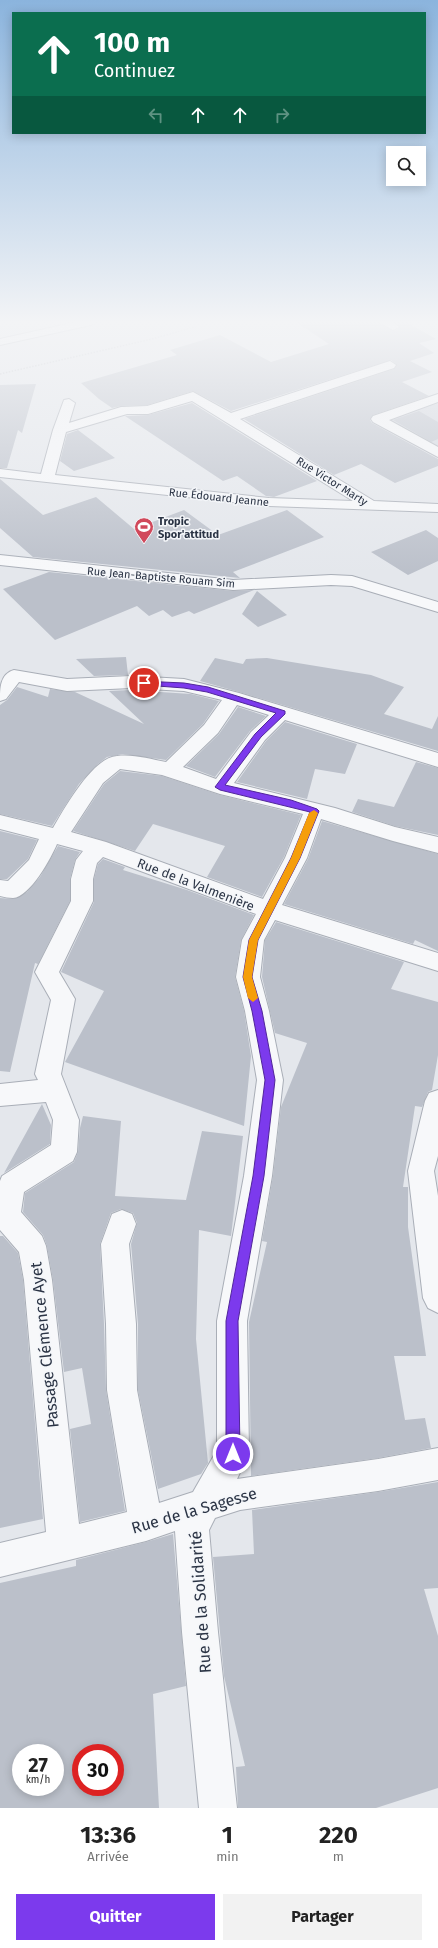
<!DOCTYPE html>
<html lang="fr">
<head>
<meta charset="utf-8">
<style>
  :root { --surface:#fff; --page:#f2f2f2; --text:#222; --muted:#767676; --accent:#7c3aed }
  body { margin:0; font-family:"Fira Sans",sans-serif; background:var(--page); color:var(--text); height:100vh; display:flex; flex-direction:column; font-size:15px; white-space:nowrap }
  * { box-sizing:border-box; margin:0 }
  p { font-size:13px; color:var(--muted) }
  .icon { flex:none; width:22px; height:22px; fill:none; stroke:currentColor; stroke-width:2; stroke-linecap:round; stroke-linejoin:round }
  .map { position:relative; height:1808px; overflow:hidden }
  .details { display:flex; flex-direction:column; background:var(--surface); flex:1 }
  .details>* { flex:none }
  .hud { position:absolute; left:12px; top:12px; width:414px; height:122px; border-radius:0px; box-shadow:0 2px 10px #0003; background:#0b6e4f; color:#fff; overflow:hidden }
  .controls { position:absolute; left:386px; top:146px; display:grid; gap:8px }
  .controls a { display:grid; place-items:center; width:40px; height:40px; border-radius:0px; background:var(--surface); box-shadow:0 2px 10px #0003; font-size:20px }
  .speed { position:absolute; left:12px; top:1744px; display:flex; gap:8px; font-size:20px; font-weight:700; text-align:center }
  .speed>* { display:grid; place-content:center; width:52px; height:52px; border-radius:50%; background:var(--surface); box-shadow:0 2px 10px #0003; line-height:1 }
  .speed small { font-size:10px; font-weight:400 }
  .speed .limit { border:6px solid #d22; background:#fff; color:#111 }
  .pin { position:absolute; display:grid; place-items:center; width:34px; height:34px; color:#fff; margin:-17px; border:2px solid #fff; border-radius:50%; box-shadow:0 1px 4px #0007 }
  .me { position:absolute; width:44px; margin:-22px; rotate:0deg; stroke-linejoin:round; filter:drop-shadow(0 0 3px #0008) }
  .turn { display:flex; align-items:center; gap:14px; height:84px; padding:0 16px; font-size:18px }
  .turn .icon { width:52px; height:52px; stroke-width:2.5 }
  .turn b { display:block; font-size:28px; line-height:34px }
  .lanes { display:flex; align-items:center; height:38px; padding:0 16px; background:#0003; justify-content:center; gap:20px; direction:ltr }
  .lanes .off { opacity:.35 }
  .eta { display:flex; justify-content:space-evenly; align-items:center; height:68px; text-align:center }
  .eta b { font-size:24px; font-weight:700; line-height:28px }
  .button { display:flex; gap:8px; margin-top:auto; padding:8px 16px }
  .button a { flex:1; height:46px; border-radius:0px; background:var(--accent); color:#fff; font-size:16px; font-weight:700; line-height:46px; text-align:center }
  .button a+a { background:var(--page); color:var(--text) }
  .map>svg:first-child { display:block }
</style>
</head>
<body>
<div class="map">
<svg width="438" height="1808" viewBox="0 0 438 1808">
  <rect width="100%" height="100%" fill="#e4e7ec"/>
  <!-- built -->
  <path fill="#d2d6de" d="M438 395V448L379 416Z"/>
  <!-- building -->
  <path fill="#bbc0ca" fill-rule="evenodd" d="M296 322H378L394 331 400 328 395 322H406L436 339 419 343 434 353 410 361 432 372 402 382 429 396 373 415 370 420 372 423 438 459V466L395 483 361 464 334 475 244 419 394 369 397 365 391 360 231 411 193 391 147 405 121 406 112 408 99 399 81 383 177 355 170 350 220 335 271 362 329 344Z
    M36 384 22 433 18 430 7 468H0V385Z
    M192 403 317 481 274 497 266 496 237 476 223 481 125 416 148 415Z
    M419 411 438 422V439L431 442 393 420Z
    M78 430 115 458 74 471 60 461 67 434Z
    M0 479 43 515 96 497 134 529 184 510 218 535 287 510 324 537 233 572 240 578 33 557 0 528Z
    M426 530 438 538V561L408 575 371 552Z
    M49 572 233 591 254 590 194 614 189 611 172 617 163 610 149 616 137 606 55 640 3 589Z
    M257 591 287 615 258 627 242 614Z
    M126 657 128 675 94 676 76 659Z
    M215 658 243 664 246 659 267 658 371 675 404 687 384 714 432 729 438 716V751L239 692 200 681Z
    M17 687 48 697 50 689 75 692 144 724 109 691 130 690 191 694 219 701 203 724 166 760 123 754 107 757 98 764 79 784 52 826 0 814V705L7 700Z
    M238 707 266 716 250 731 215 777 186 766 219 734Z
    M285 722 357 744 345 774 315 769 307 799 237 782 266 741Z
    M416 762 438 768V835L395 826 352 812 358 799 394 807Z
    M120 771 162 776 220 795 301 815 284 857 262 897 207 877 225 846 153 824 135 851 73 831 104 784Z
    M322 821 438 854V951L415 940 413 944 284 904 308 859Z
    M0 831 37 840 28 859 7 879H0Z
    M58 846 80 852 75 860 70 879V901L38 964 35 963 10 1072 0 1071V898L13 899 27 892 40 877Z
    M103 859 125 867 123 870 187 890 254 915 241 940 235 977 244 1011 251 1056 244 1126 65 1062 104 991 61 972 94 902V879L98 864Z
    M276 922 404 962 391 989 438 1002V1055L432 1090 428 1092 422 1107 415 1106 403 1187H408V1227L426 1356H394L405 1420 425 1418 431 1448 378 1458 251 1476 249 1322 267 1242 262 1241 273 1176 281 1107 307 1043 275 1033 262 977 265 940Z
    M42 1104 51 1125 50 1144 4 1173Z
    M83 1116 121 1121 115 1196 186 1200 202 1131 243 1136 231 1236 199 1230 196 1339 208 1463 201 1474 158 1489 138 1390V1324L131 1244 137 1223 133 1213 121 1209 111 1213 100 1244 104 1324 106 1390 125 1511 80 1522 70 1429 91 1424 82 1368 64 1372 53 1280 47 1246 43 1235 23 1212 25 1193 74 1162 78 1152 80 1128Z
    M0 1236H3L18 1253 23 1280 43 1519 0 1528Z
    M438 1482V1588L424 1589 438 1636V1788L376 1808H238L236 1767 245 1766 224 1676 213 1557 254 1554 252 1510 378 1492Z
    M173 1534 186 1686 153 1694 159 1808H0V1583L76 1566V1560L146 1542ZM21 1753H55V1787H21ZM81 1753H115V1787H81Z"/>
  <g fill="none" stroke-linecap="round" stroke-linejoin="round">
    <!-- minor casing -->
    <g stroke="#a9aeb7" stroke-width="2">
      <path id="minor" d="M76 322H97L91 325 0 345V339Z
        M379 322H393L399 327 393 330Z
        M390 361 396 365 394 368 240 419 374 501 438 504V512L269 506 0 477V469L41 474 53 430 64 400 69 399 75 403 69 423 121 407 147 406 193 392 231 413ZM192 401 353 501 269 498 55 475 66 432 127 414H148Z
        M438 394V402L389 420 438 447V457L373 422 371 419 373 416Z
        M0 555 233 580 331 575 352 576 438 602V612L352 586 331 585 233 590 0 565Z
        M14 670 67 679 131 676 184 679 239 693 438 753V767L285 720 265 740 234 783 335 808 395 827 438 837V853L393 841 321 819 307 858 282 905 438 953V971L275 920 264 940 260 977 269 1011 283 1080 272 1176 247 1321 249 1453 237 1479 378 1459 438 1448V1480L378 1491 240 1510 215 1518 209 1530 218 1632 237 1808H199L182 1632 175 1531 146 1541 0 1577V1543L46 1532 24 1280 19 1252 0 1230V1181L2 1176 51 1145 53 1120 46 1102 0 1106V1084L38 1080 35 1074 51 1000 35 972 71 901V879L76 860 83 851 57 844C51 858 30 897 13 898 9 898 4 897 0 896V880L8 881 29 860 39 839 0 829V815L53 828C64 809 93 757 117 756 133 754 150 759 166 762L204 725 222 700 184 691 131 688 67 691 19 682 6 699 0 701C0 688 0 674 14 670ZM237 705 269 715 251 732 216 779 183 767 218 733ZM120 769 162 775 220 794 303 814 285 858 263 899 106 842 71 832 103 783ZM103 857 256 914 242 940 236 977 245 1011 257 1080 244 1176 217 1321V1450L193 1492 159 1503 137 1390 136 1324 129 1244 136 1224 132 1214 122 1210 112 1214 101 1244 106 1324 107 1390 127 1512 79 1524 52 1280 46 1246 42 1236 21 1212 24 1192 73 1161 77 1152 79 1120 61 1074 75 999 59 972 93 901V879L97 863Z
        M438 1090V1156L434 1171 438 1196V1313L428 1308 423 1298 408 1171 425 1101 429 1093Z"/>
    </g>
    <!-- path -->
    <path stroke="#c2c5cb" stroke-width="1.5" stroke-dasharray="1.5 1.5" stroke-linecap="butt" d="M0 374 152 339 198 326"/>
    <!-- minor -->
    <use href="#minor" fill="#f7f8fa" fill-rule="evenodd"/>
  </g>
  <!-- sky -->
  <linearGradient id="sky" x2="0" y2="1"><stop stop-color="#8bb4dd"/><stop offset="0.56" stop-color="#f3f4f6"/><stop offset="1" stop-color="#f3f4f6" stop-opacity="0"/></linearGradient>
  <rect width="438" height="575" fill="url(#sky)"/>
  <!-- route -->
  <path fill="#7c3aed" stroke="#51269a" d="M141 681 184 683 208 687 285 711V714L261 737 225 785 291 800 317 809 319 811 300 858 258 940 252 977 262 1011 275 1080 264 1176 238 1321 240 1454 238 1458 233 1460 228 1458 226 1454V1321L253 1176 265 1080 252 1011 243 977 249 940 291 858 310 812 220 790 215 787 255 734 276 713 207 692 184 688 144 685 140 683Z"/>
  <!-- slow -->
  <path fill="#f59e0b" d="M314 810 318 813 300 858 258 940 252 977 258 998 253 1002 248 998 243 977 249 940 291 858 309 813Z"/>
  <!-- icons -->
  <defs>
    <g id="stadium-pin" transform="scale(1)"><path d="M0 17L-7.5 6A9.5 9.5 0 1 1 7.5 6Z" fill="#d1495b" stroke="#f4f6f9"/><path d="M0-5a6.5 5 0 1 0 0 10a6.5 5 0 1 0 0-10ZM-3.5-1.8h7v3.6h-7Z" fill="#fff"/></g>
  </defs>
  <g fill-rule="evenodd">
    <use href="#stadium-pin" x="144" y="527"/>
  </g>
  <g text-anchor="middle" stroke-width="3" stroke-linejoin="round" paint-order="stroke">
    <!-- far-street labels -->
    <g font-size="11" fill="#2b3445" stroke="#f4f6f9">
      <text transform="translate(332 481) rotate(32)" y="4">Rue Victor Marty</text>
      <text transform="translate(219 497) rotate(6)" y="4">Rue Édouard Jeanne</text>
      <text transform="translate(161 577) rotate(5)" y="4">Rue Jean-Baptiste Rouam Sim</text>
    </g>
    <!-- far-poi labels -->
    <g font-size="11" font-weight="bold" fill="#2b3445" stroke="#f4f6f9" text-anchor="start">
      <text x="158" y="525">Tropic<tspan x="158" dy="13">Spor'attitud</tspan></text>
    </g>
    <!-- street labels -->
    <g font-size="13" fill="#2b3445" stroke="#f4f6f9">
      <text transform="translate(196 884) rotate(21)" y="5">Rue de la Valmenière</text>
    </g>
    <!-- near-street labels -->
    <g font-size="16" fill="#2b3445" stroke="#f4f6f9">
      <text transform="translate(44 1345) rotate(-96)" y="6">Passage Clémence Ayet</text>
      <text transform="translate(194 1510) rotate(-16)" y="6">Rue de la Sagesse</text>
      <text transform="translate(200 1602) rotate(-94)" y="6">Rue de la Solidarité</text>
    </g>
  </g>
</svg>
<div class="controls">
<a><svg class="icon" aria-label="search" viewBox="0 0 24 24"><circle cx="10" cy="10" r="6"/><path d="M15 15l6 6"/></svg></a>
</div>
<div class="speed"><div>27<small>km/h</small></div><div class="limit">30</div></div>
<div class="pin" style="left:144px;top:683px;background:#d93025"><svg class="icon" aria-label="arrive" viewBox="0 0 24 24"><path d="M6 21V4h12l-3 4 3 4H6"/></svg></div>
<svg class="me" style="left:233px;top:1454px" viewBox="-20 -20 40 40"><circle r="17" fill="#7c3aed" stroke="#fff" stroke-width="3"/><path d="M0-11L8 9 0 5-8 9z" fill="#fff"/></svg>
<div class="hud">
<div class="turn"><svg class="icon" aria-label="ahead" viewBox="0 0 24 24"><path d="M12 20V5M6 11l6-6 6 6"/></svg><div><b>100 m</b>Continuez</div></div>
<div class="lanes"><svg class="icon off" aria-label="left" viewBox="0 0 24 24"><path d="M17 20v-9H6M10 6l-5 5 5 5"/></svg><svg class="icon" aria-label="ahead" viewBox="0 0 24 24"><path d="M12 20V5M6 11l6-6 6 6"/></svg><svg class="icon" aria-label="ahead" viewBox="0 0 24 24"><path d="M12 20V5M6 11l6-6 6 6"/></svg><svg class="icon off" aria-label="right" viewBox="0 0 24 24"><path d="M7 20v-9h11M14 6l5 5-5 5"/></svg></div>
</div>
</div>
<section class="details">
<div class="eta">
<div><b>13:36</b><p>Arrivée</p></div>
<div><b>1</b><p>min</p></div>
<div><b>220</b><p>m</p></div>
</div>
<div class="button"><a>Quitter</a><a>Partager</a></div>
</section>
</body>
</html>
